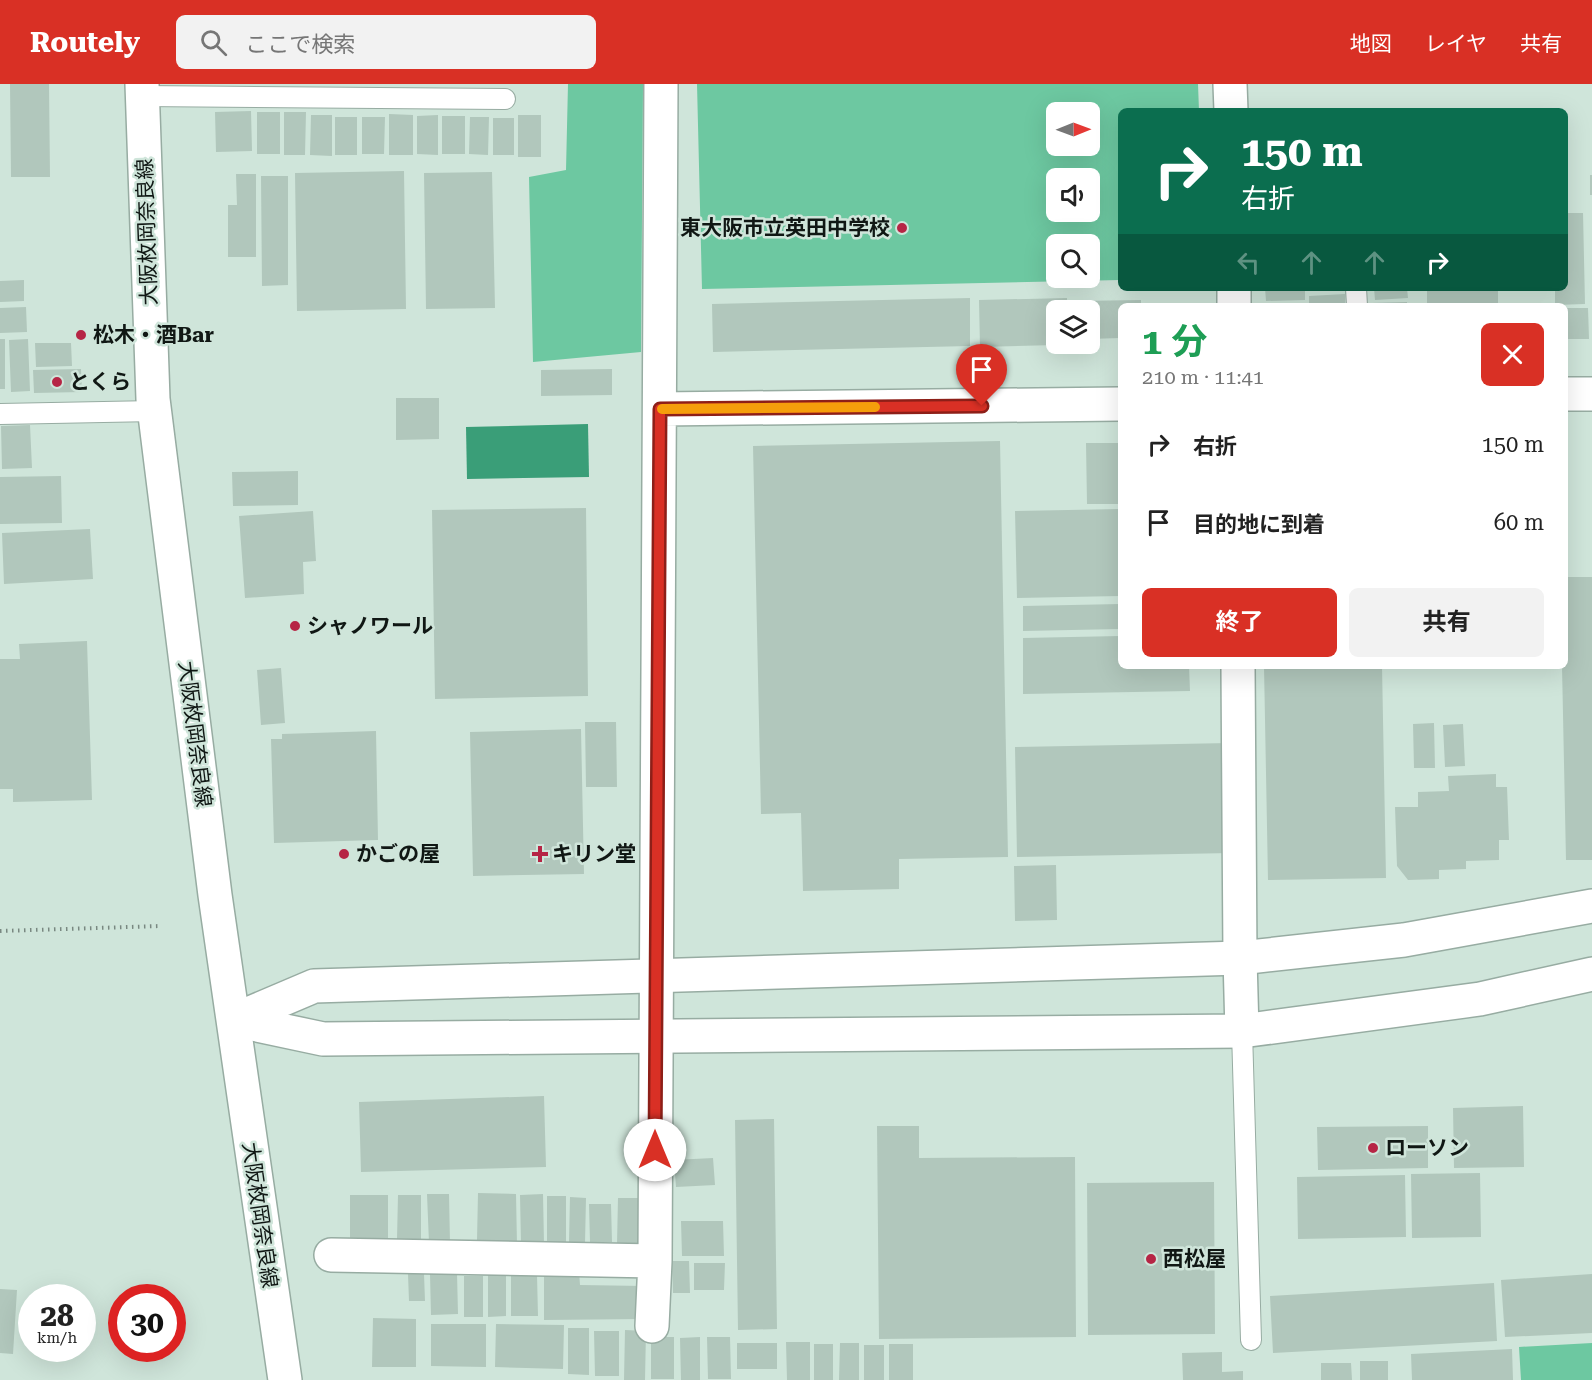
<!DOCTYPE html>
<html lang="ja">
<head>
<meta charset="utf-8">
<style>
  :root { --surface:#fff; --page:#f2f2f2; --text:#222; --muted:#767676; --accent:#d93025 }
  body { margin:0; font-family:"Roboto Serif","Noto Sans JP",serif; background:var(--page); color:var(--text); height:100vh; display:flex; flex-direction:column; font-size:22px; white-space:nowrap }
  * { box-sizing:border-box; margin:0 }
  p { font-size:20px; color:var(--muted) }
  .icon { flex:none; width:33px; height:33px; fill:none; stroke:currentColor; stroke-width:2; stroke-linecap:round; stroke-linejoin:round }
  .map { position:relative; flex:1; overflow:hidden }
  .drawer { position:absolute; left:1118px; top:219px; width:450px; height:366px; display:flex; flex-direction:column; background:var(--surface); border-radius:9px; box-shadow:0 6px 24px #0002 }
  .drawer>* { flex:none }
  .top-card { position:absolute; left:1118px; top:24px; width:450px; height:183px; border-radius:9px; box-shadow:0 6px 24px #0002; background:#0b6e4f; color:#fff; overflow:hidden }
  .needle { width:39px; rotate:89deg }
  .tools { position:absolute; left:1046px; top:18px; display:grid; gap:12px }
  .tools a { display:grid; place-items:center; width:54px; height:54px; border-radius:9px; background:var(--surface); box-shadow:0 6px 24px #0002; font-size:30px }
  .speed { position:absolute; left:18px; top:1200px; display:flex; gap:12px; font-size:30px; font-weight:700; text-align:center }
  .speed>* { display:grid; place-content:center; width:78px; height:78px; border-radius:50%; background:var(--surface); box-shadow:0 6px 24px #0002; line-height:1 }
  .speed small { font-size:15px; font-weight:400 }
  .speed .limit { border:9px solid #d22; background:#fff; color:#111 }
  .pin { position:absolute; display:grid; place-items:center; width:51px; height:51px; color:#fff; margin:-62px -26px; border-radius:50% 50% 50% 0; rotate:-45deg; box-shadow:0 0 6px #0007 }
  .pin .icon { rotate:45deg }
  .me { position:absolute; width:66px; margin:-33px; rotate:0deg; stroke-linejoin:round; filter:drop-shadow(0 0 4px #0008) }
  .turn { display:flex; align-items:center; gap:21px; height:126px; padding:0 24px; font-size:27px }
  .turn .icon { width:78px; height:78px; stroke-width:2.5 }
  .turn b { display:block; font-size:42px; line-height:51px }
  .lanes { display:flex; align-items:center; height:57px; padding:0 24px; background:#0003; justify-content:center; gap:30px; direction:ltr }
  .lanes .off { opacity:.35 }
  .round { display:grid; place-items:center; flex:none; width:63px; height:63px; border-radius:9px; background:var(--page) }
  .head { display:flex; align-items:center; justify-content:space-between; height:102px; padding:0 24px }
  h1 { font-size:36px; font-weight:700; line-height:45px; color:#1e9e55 }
  .primary-button { display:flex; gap:12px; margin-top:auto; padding:12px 24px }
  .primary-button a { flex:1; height:69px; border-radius:9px; background:var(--accent); color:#fff; font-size:24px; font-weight:700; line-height:69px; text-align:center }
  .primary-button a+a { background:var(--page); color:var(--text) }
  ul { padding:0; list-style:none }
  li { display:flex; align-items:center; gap:18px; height:78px; padding:0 24px }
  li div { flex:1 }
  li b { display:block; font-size:22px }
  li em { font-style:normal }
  header { display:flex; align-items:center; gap:36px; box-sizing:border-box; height:84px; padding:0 30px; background:var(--accent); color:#fff }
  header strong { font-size:28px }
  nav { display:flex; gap:33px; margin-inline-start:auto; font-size:21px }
  .search { width:420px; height:54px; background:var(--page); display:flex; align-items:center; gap:15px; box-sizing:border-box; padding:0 21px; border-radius:9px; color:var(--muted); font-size:22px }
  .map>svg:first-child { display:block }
</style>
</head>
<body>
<header>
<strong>Routely</strong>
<div class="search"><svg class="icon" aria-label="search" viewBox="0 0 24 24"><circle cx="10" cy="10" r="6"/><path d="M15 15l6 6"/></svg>ここで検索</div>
<nav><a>地図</a><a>レイヤ</a><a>共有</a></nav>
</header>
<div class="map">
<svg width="1592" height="1296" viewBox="0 0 1592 1296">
  <rect width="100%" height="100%" fill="#cfe5da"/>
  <!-- green -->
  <path fill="#6dc8a1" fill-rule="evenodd" d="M568 0H643L641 268 533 278 529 93 566 86Z
    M697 0H1198L1199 27H1120V196L702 205ZM1056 28H1089V62H1056ZM1056 94H1089V128H1056ZM1056 160H1089V194H1056Z
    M1592 1259V1296H1521L1519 1263Z"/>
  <!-- water -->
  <path fill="#3a9e78" d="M588 340 589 393 467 395 466 343Z"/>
  <!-- building -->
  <path fill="#b1c7bc" d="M10 0H49L50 93H11Z
    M251 27 252 67 216 68 215 28Z
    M257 28H280V70H257Z
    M284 28H306L305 71H284Z
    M389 30 413 31V71H389Z
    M311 31H332V72L310 71Z
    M438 31V71L417 70V32Z
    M518 31H541V73H518Z
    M442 32H465V70H442Z
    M335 33H357V71H335Z
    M362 33H385L384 70H362Z
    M470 33H489L488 71 469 70Z
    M493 34H514V71H493Z
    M404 87 406 225 297 227 295 89Z
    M492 88 495 224 426 225 424 89Z
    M236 90H256V173H228V121H237Z
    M1590 91H1592V111H1590Z
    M261 92H288V201L262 202Z
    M1564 129H1583L1585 220 1555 221V204H1564Z
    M24 196V217L0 218V197Z
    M1265 204H1305V216L1266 217Z
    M1310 204H1344V206L1310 207Z
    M1374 204H1407L1408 214 1375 216Z
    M1427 204H1498V222H1427Z
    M1345 210V222H1309V212Z
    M970 214V262L713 268 712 220Z
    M1067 214V226H1056V261L980 263 979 216Z
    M1141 216V222H1120V254L1089 255V226H1079V217Z
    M1407 218V222H1373L1372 219Z
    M26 223 27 248 0 249V224Z
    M1564 224H1588L1589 255H1564Z
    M0 255H5V305H0Z
    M28 255 30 307 11 308 9 256Z
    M35 259H71L72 282 36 283Z
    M81 285 82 308 34 309 33 286Z
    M612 285V311L541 312V286Z
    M396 314H439V355L396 356Z
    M30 341 32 384 2 385 1 342Z
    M1000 357 1008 773 899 775V805L803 807 801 729 761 730 753 362Z
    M1086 359H1120V420H1087Z
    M298 387V421L233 422 232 388Z
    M61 392 62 439 0 440V393Z
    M586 424 588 612 435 615 432 426Z
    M1120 425V512L1017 514 1015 427Z
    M313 427 316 477 303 478 304 510 245 514 239 432Z
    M90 445 93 495 4 500 2 449Z
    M1564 493H1592V776H1566L1562 582H1564Z
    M1120 520V545L1023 547V522Z
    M1120 552V582H1189L1190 607 1023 610V554Z
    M87 557 92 716 13 718V705H0V575H20L19 560Z
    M1264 582H1382L1386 794 1268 796Z
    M281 584 285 639 261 641 257 586Z
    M585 638H616L617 703H586Z
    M1434 639 1435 684H1414L1413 640Z
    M1463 640 1465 682 1445 683 1443 641Z
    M581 645 584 790 473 792 470 648Z
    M376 647 378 756 274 759 271 655H282V650Z
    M1230 659 1232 769 1017 773 1015 663Z
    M1496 690V703H1507L1509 756H1499V776L1466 777V785L1439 786V795L1408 796 1397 782 1395 723H1418V708L1449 707 1448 692Z
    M1056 781 1057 836 1015 837 1014 782Z
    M544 1012 546 1083 361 1088 359 1018Z
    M1523 1022 1524 1083 1454 1084 1453 1024Z
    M774 1035 777 1245 738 1246 735 1036Z
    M877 1042H919V1074L1075 1073 1076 1253 879 1255Z
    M1428 1042V1084L1318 1086 1317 1043Z
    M713 1074 715 1101 676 1103 674 1076Z
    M1480 1089 1481 1153 1412 1154 1411 1090Z
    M1405 1091 1406 1153 1298 1155 1297 1093Z
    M1214 1098 1215 1250 1088 1251 1087 1099Z
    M478 1109 516 1110 517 1161H492L491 1156H477Z
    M427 1110H449L450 1159H429Z
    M543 1110 544 1160H521L520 1111Z
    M350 1111H388V1156H350Z
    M398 1111H421V1156L397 1155Z
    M547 1112H566V1161L547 1160Z
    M570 1113 586 1114 585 1159H569Z
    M618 1114H646V1160H617Z
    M589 1120H611L612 1158H590Z
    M681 1137H723L724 1172H682Z
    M672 1177H689L690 1209H673Z
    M694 1179H725L724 1206H694Z
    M544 1187H579L580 1201 644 1202V1235L544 1236Z
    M457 1189 458 1230 431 1231 430 1190Z
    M408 1190H424L425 1217H409Z
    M511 1190 537 1191 538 1232H511Z
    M1592 1190V1249L1505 1253 1501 1196Z
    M488 1191H506V1232L488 1233Z
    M464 1192H483V1233H464Z
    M1494 1199 1497 1257 1273 1269 1270 1212Z
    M0 1205 17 1206 13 1270 0 1269Z
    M373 1234 416 1235V1283H372Z
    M431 1240H486V1283L431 1282Z
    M496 1240 564 1241 563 1285 495 1283Z
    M568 1244H589V1291L568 1290Z
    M625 1246 646 1247 645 1296H624Z
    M594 1247H619V1292H595Z
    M651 1253H674V1295H651Z
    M700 1253V1296H681L680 1254Z
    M707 1253H730L731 1295H708Z
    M786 1258H810V1296H787Z
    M737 1259H777V1285H737Z
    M840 1259H859V1296H839Z
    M814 1260H833V1296H814Z
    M889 1260H913V1296H889Z
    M864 1261H884V1296H864Z
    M1512 1265 1513 1296H1412L1411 1270Z
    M1222 1268V1288L1243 1287V1296H1183L1182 1269Z
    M1360 1277H1388V1296H1360Z
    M1321 1279H1351L1352 1296H1321Z"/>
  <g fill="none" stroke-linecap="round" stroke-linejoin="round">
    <!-- service casing -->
    <g stroke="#97aca2" stroke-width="22">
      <path id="service" d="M142 12 505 15
        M1356 204 1357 222
        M0 330 155 327
        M1242 947 1251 1256"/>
    </g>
    <!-- minor casing -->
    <g stroke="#97aca2" stroke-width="36">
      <path id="minor" d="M1230 0 1231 27
        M1234 204V222
        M1564 310H1592
        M660 325 1120 320
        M1238 582 1240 874 1242 947
        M331 1171 655 1177
        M652 1242 655 1177 661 0"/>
    </g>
    <!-- tertiary casing -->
    <g stroke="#97aca2" stroke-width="36">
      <path id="tertiary" d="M234 936 314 902 1240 874 1404 856 1592 822
        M234 936 323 955 1242 947 1480 915 1592 890"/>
    </g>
    <!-- secondary casing -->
    <g stroke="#97aca2" stroke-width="36">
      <path id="secondary" d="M142 0 153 315 215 811 285 1296"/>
    </g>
    <!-- path -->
    <path stroke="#798881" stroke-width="4" stroke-dasharray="1.5 4.5" stroke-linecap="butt" d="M0 847 160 842"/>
    <!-- service -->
    <use href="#service" stroke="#fff" stroke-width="20"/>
    <!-- minor -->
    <use href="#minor" stroke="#fff" stroke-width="33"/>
    <!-- tertiary -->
    <use href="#tertiary" stroke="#fff" stroke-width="33"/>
    <!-- secondary -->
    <use href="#secondary" stroke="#fff" stroke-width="33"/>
  </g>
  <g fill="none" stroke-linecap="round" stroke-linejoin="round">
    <!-- route casing -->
    <g stroke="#8d1f18" stroke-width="15">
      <path id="route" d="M655 1066 660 325 982 322"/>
    </g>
    <!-- route -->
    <use href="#route" stroke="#d93025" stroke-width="10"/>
    <!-- slow -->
    <path stroke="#f59e0b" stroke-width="10" d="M662 325 875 323"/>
  </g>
  <!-- markers -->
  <g fill="#b62545" stroke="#cfe5da" stroke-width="2">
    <circle cx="902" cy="144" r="6"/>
    <circle cx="81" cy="251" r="6"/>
    <circle cx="57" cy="298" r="6"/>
    <circle cx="295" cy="542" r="6"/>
    <circle cx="344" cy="770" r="6"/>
    <path d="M537 761h6v6h6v6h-6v6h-6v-6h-6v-6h6z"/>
    <circle cx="1373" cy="1064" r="6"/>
    <circle cx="1151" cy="1175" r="6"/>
  </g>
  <g text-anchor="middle" stroke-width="5" stroke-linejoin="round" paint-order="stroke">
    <!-- poi labels -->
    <g font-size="21" font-weight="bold" fill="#101714" stroke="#cfe5da" text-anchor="start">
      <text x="890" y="151" text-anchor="end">東大阪市立英田中学校</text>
      <text x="93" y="258">松木・酒Bar</text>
      <text x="69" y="305">とくら</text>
      <text x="307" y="549">シャノワール</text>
      <text x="356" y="777">かごの屋</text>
      <text x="552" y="777">キリン堂</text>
      <text x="1385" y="1071">ローソン</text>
      <text x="1163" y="1182">西松屋</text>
    </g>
    <!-- street labels -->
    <g font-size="21" fill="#101714" stroke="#cfe5da">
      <text transform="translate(147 148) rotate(-92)" y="7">大阪枚岡奈良線</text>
      <text transform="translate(195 650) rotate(83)" y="7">大阪枚岡奈良線</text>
      <text transform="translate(260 1131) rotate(82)" y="7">大阪枚岡奈良線</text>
    </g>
  </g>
</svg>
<div class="tools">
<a><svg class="needle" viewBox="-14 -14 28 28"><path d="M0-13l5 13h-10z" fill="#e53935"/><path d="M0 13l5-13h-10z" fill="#767676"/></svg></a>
<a><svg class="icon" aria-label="sound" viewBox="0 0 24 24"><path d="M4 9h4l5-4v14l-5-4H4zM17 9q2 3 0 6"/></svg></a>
<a><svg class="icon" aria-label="search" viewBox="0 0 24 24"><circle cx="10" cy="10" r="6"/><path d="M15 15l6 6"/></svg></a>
<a><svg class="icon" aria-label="layers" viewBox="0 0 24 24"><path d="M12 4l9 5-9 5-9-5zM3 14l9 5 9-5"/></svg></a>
</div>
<div class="speed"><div>28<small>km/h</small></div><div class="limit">30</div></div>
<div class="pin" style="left:982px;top:322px;background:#d93025"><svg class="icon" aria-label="arrive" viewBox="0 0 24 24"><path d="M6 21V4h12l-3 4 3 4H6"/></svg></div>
<svg class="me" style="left:655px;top:1066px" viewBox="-20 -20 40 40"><circle r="19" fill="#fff"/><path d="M0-13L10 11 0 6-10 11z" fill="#d93025"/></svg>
<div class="top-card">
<div class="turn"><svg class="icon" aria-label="right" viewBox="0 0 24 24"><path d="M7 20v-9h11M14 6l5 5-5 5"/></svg><div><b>150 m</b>右折</div></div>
<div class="lanes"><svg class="icon off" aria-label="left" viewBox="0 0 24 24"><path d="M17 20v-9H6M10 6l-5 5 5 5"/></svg><svg class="icon off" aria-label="ahead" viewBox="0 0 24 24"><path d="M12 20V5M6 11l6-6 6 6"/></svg><svg class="icon off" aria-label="ahead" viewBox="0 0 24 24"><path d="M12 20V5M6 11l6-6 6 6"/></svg><svg class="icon" aria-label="right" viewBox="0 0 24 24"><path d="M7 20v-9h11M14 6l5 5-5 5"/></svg></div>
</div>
<section class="drawer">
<div class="head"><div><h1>1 分</h1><p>210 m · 11:41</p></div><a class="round" style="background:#d93025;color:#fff"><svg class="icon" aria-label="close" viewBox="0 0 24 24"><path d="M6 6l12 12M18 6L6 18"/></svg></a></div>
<ul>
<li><svg class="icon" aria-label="right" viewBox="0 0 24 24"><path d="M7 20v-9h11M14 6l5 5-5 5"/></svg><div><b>右折</b></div><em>150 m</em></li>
<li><svg class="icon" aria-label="arrive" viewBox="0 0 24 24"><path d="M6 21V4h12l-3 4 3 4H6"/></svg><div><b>目的地に到着</b></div><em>60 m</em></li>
</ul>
<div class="primary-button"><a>終了</a><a>共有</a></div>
</section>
</div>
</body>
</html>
